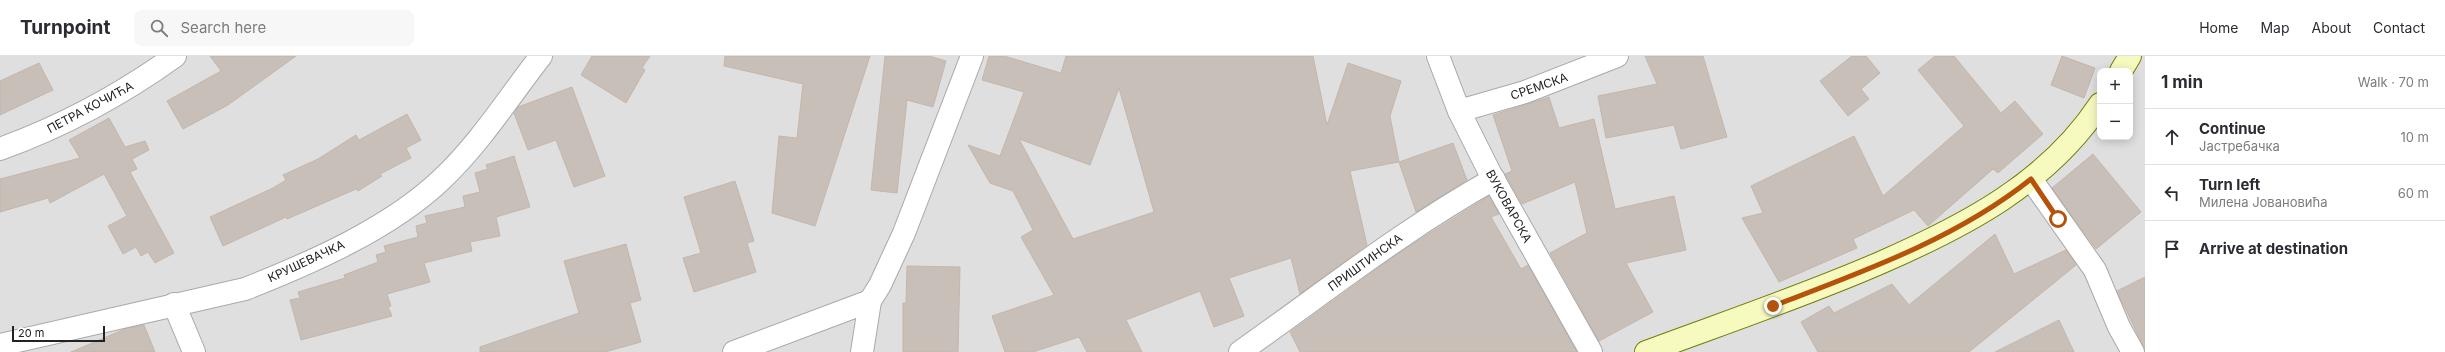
<!DOCTYPE html>
<html lang="en">
<head>
<meta charset="utf-8">
<style>
  :root { --surface:#fff; --page:#f7f7f7; --text:#2b2b33; --muted:#7c7c81; --line:#e1e1e2 }
  body { margin:0; font-family:Inter,sans-serif; background:var(--page); color:var(--text) }
  .controls { position:absolute; right:12px; top:12px; display:grid; overflow:hidden; border-radius:8px; box-shadow:0 2px 10px #0003 }
  .controls button { width:36px; height:36px; display:grid; place-items:center; padding:0; border:0; border-bottom:1px solid var(--line); background:var(--surface); color:var(--text); font:20px sans-serif }
  .scale { position:absolute; left:12px; bottom:10px; width:93px; box-sizing:border-box; padding-left:4px; border:2px solid #222; border-top:0; font-size:11px; line-height:14px; white-space:nowrap; color:#222; -webkit-text-stroke:3px #fff; paint-order:stroke }
  .stop { position:absolute; width:12px; height:12px; margin:-9px; border:3px solid #b45309; border-radius:50%; background:#fff }
  .stop.end { background:#b45309; border-color:#fff; box-shadow:0 1px 4px #0008 }
  .list { margin:0; padding:0; list-style:none }
  h2 { display:flex; justify-content:space-between; align-items:center; height:52px; margin:0; padding:0 16px; font-size:17px }
  h2 small { font-size:13px; font-weight:400; color:var(--muted) }
  .list li { display:grid; grid-template-columns:26px 1fr auto; gap:12px; align-items:center; box-sizing:border-box; height:56px; padding:0 16px; border-top:1px solid var(--line) }
  .list b { display:block; font-size:15px; white-space:nowrap }
  .list p { margin:0; font-size:13px; white-space:nowrap; color:var(--muted) }
  .list em { font-size:13px; font-style:normal; color:var(--muted) }
  .icon { flex:none; width:22px; height:22px; fill:none; stroke:currentColor; stroke-width:2; stroke-linecap:round; stroke-linejoin:round }
  .map { position:relative; flex:none; width:2145px; height:296px; overflow:hidden }
  header { display:flex; align-items:center; gap:24px; box-sizing:border-box; height:56px; padding:0 20px; background:var(--surface); border-bottom:1px solid var(--line) }
  header strong { font-size:19px }
  nav { display:flex; gap:22px; margin-inline-start:auto; font-size:14px }
  .search { width:280px; height:36px; background:var(--page); display:flex; align-items:center; gap:10px; box-sizing:border-box; padding:0 14px; border-radius:8px; color:var(--muted); font-size:15px }
  main { display:flex }
  aside { flex:1; background:var(--surface) }
  .map>svg:first-child { display:block }
</style>
</head>
<body>
<header>
<strong>Turnpoint</strong>
<div class="search"><svg class="icon" aria-label="search" viewBox="0 0 24 24"><circle cx="10" cy="10" r="6"/><path d="M15 15l6 6"/></svg>Search here</div>
<nav><a>Home</a><a>Map</a><a>About</a><a>Contact</a></nav>
</header>
<main>
<div class="map">
<svg width="2145" height="296" viewBox="0 0 2145 296">
  <rect width="100%" height="100%" fill="#f2efe9"/>
  <path fill="#e0dfdf" fill-rule="evenodd" d="M0 0H2145V296H0ZM2100 15H2130V81H2100Z"/>
  <g fill="#c7bfb8" stroke="#c4b6ab" fill-rule="evenodd">
    <polygon points="210,0 296,0 228,49 183,73 167,45 221,15"/>
    <polygon points="592,0 650,0 642,12 645,14 626,47 581,19"/>
    <polygon points="725,0 870,0 815,170 772,157 779,80 797,82 803,28 724,10"/>
    <polygon points="885,0 929,0 946,5 933,51 907,44 897,137 871,134"/>
    <path d="M989 0H1004L1061 17 1066 0H1313L1327 69 1348 7 1401 25 1390 60 1399 106 1350 115 1367 189 1300 238 1291 202 1229 222 1244 260 1214 271 1200 235 1126 264 1142 296H1087L1079 281 1033 296H1005L992 260 1054 239 1021 181 1033 174 1013 135 990 127 968 89 1000 100 1024 36 982 24ZM1119 32 1154 156 1073 183 1019 83 1090 109Z"/>
    <polygon points="1645,0 1703,0 1727,81 1681,93 1674,69 1606,82 1598,40 1657,28"/>
    <polygon points="1852,0 1866,0 1880,17 1861,33 1869,43 1848,60 1820,25"/>
    <polygon points="1935,0 1954,0 2001,57 2015,45 2043,78 1998,117 1993,113 1928,170 1914,154 1853,183 1857,192 1779,226 1742,162 1763,157 1751,130 1854,80 1883,140 1964,70 1918,14"/>
    <polygon points="2062,0 2095,12 2084,42 2051,29"/>
    <polygon points="39,7 53,34 0,59 0,25"/>
    <polygon points="572,31 605,120 574,131 556,84 528,94 514,57 518,51"/>
    <polygon points="1549,41 1559,72 1594,63 1615,153 1674,140 1686,194 1626,207 1653,256 1599,285 1550,197 1587,177 1575,126 1522,148 1505,118 1512,115 1493,59"/>
    <polygon points="407,58 421,84 406,92 411,102 380,118 382,120 358,135 356,133 287,163 286,161 223,190 210,161 273,132 286,124 283,119 318,103 356,79 359,84"/>
    <polygon points="109,62 125,91 145,85 149,94 132,103 137,113 130,116 174,197 155,207 148,196 141,200 136,191 123,198 108,170 127,160 104,118 50,147 48,142 0,156 0,123 80,102 69,84"/>
    <polygon points="1453,87 1467,124 1416,156 1399,106"/>
    <polygon points="2093,98 2141,156 2096,193 2052,132"/>
    <polygon points="514,100 530,151 496,161 500,180 470,186 472,195 424,207 430,226 387,238 391,250 388,251 392,260 301,284 290,244 300,242 298,236 345,222 344,219 378,206 376,199 386,196 384,190 418,181 416,170 427,167 425,160 465,151 463,140 480,136 475,117 488,113 486,109"/>
    <polygon points="735,125 754,185 747,187 756,216 694,236 683,202 701,197 684,141"/>
    <polygon points="1489,140 1499,158 1491,161 1521,213 1528,209 1577,296 1300,296 1290,276 1403,194"/>
    <polygon points="1995,178 2014,218 2066,194 2076,209 1969,296 1818,296 1801,266 1829,250 1834,257 1892,228 1909,249"/>
    <polygon points="626,188 641,244 630,247 641,286 605,296 480,296 480,291 579,257 564,205"/>
    <polygon points="907,210 960,211 958,296 903,296 903,247 906,247"/>
    <polygon points="2145,221 2145,294 2117,235"/>
    <polygon points="2059,264 2074,296 1995,296"/>
    <polygon points="144,269 155,296 71,296 125,273"/>
  </g>
  <g fill="none" stroke-linecap="round" stroke-linejoin="round">
    <g stroke="#a9a9a9" stroke-width="24">
      <g id="minor">
        <polyline points="1438,0 1459,55 1490,117 1591,296"/>
        <polyline points="1459,55 1525,36 1617,0"/>
        <path d="M0 93C63 70 121 39 175 0"/>
        <polyline points="2031,123 2095,214 2119,271 2133,296"/>
        <polyline points="174,248 194,296"/>
        <path d="M0 289 245 233C311 207 391 172 442 123 480 87 509 41 541 0"/>
        <polyline points="734,296 870,245"/>
        <polyline points="862,296 870,245 880,229 904,177 972,0"/>
        <path d="M1240 296C1324 237 1404 173 1494 123"/>
      </g>
    </g>
    <g stroke="#707d05" stroke-width="24">
      <g id="secondary">
        <polyline points="2121,15 2130,0"/>
        <path d="M1646 296C1724 267 1804 240 1880 207 1965 170 2048 127 2100 48"/>
      </g>
    </g>
    <use href="#minor" stroke="#fff" stroke-width="22"/>
    <use href="#secondary" stroke="#f7fabf" stroke-width="22"/>
  </g>
  <g fill="none" stroke-linecap="round" stroke-linejoin="round">
    <path stroke="#b45309" stroke-width="5" d="M1773 250C1862 216 1956 183 2031 123L2058 163"/>
  </g>
  <g text-anchor="middle" dominant-baseline="central" stroke-width="4" stroke-linejoin="round" paint-order="stroke">
    <g font-size="12" fill="#222" stroke="#fff">
      <text transform="translate(1539 30) rotate(-19)">СРЕМСКА</text>
      <text transform="translate(90 51) rotate(-28)">ПЕТРА КОЧИЋА</text>
      <text transform="translate(1509 150) rotate(61)">ВУКОВАРСКА</text>
      <text transform="translate(306 205) rotate(-25)">КРУШЕВАЧКА</text>
      <text transform="translate(1365 206) rotate(-36)">ПРИШТИНСКА</text>
    </g>
  </g>
</svg>
<div class="controls">
<button>+</button>
<button>−</button>
</div>
<div class="scale">20 m</div>
<div class="stop" style="left:2058px;top:163px"></div>
<div class="stop end" style="left:1773px;top:250px"></div>
</div>
<aside>
<h2>1 min<small>Walk · 70 m</small></h2>
<ul class="list">
<li><svg class="icon" aria-label="ahead" viewBox="0 0 24 24"><path d="M12 20V5M6 11l6-6 6 6"/></svg><div><b>Continue</b><p>Јастребачка</p></div><em>10 m</em></li>
<li><svg class="icon" aria-label="left" viewBox="0 0 24 24"><path d="M17 20v-9H6M10 6l-5 5 5 5"/></svg><div><b>Turn left</b><p>Милена Јовановића</p></div><em>60 m</em></li>
<li><svg class="icon" aria-label="arrive" viewBox="0 0 24 24"><path d="M6 21V4h12l-3 4 3 4H6"/></svg><div><b>Arrive at destination</b></div></li>
</ul>
</aside>
</main>
</body>
</html>
